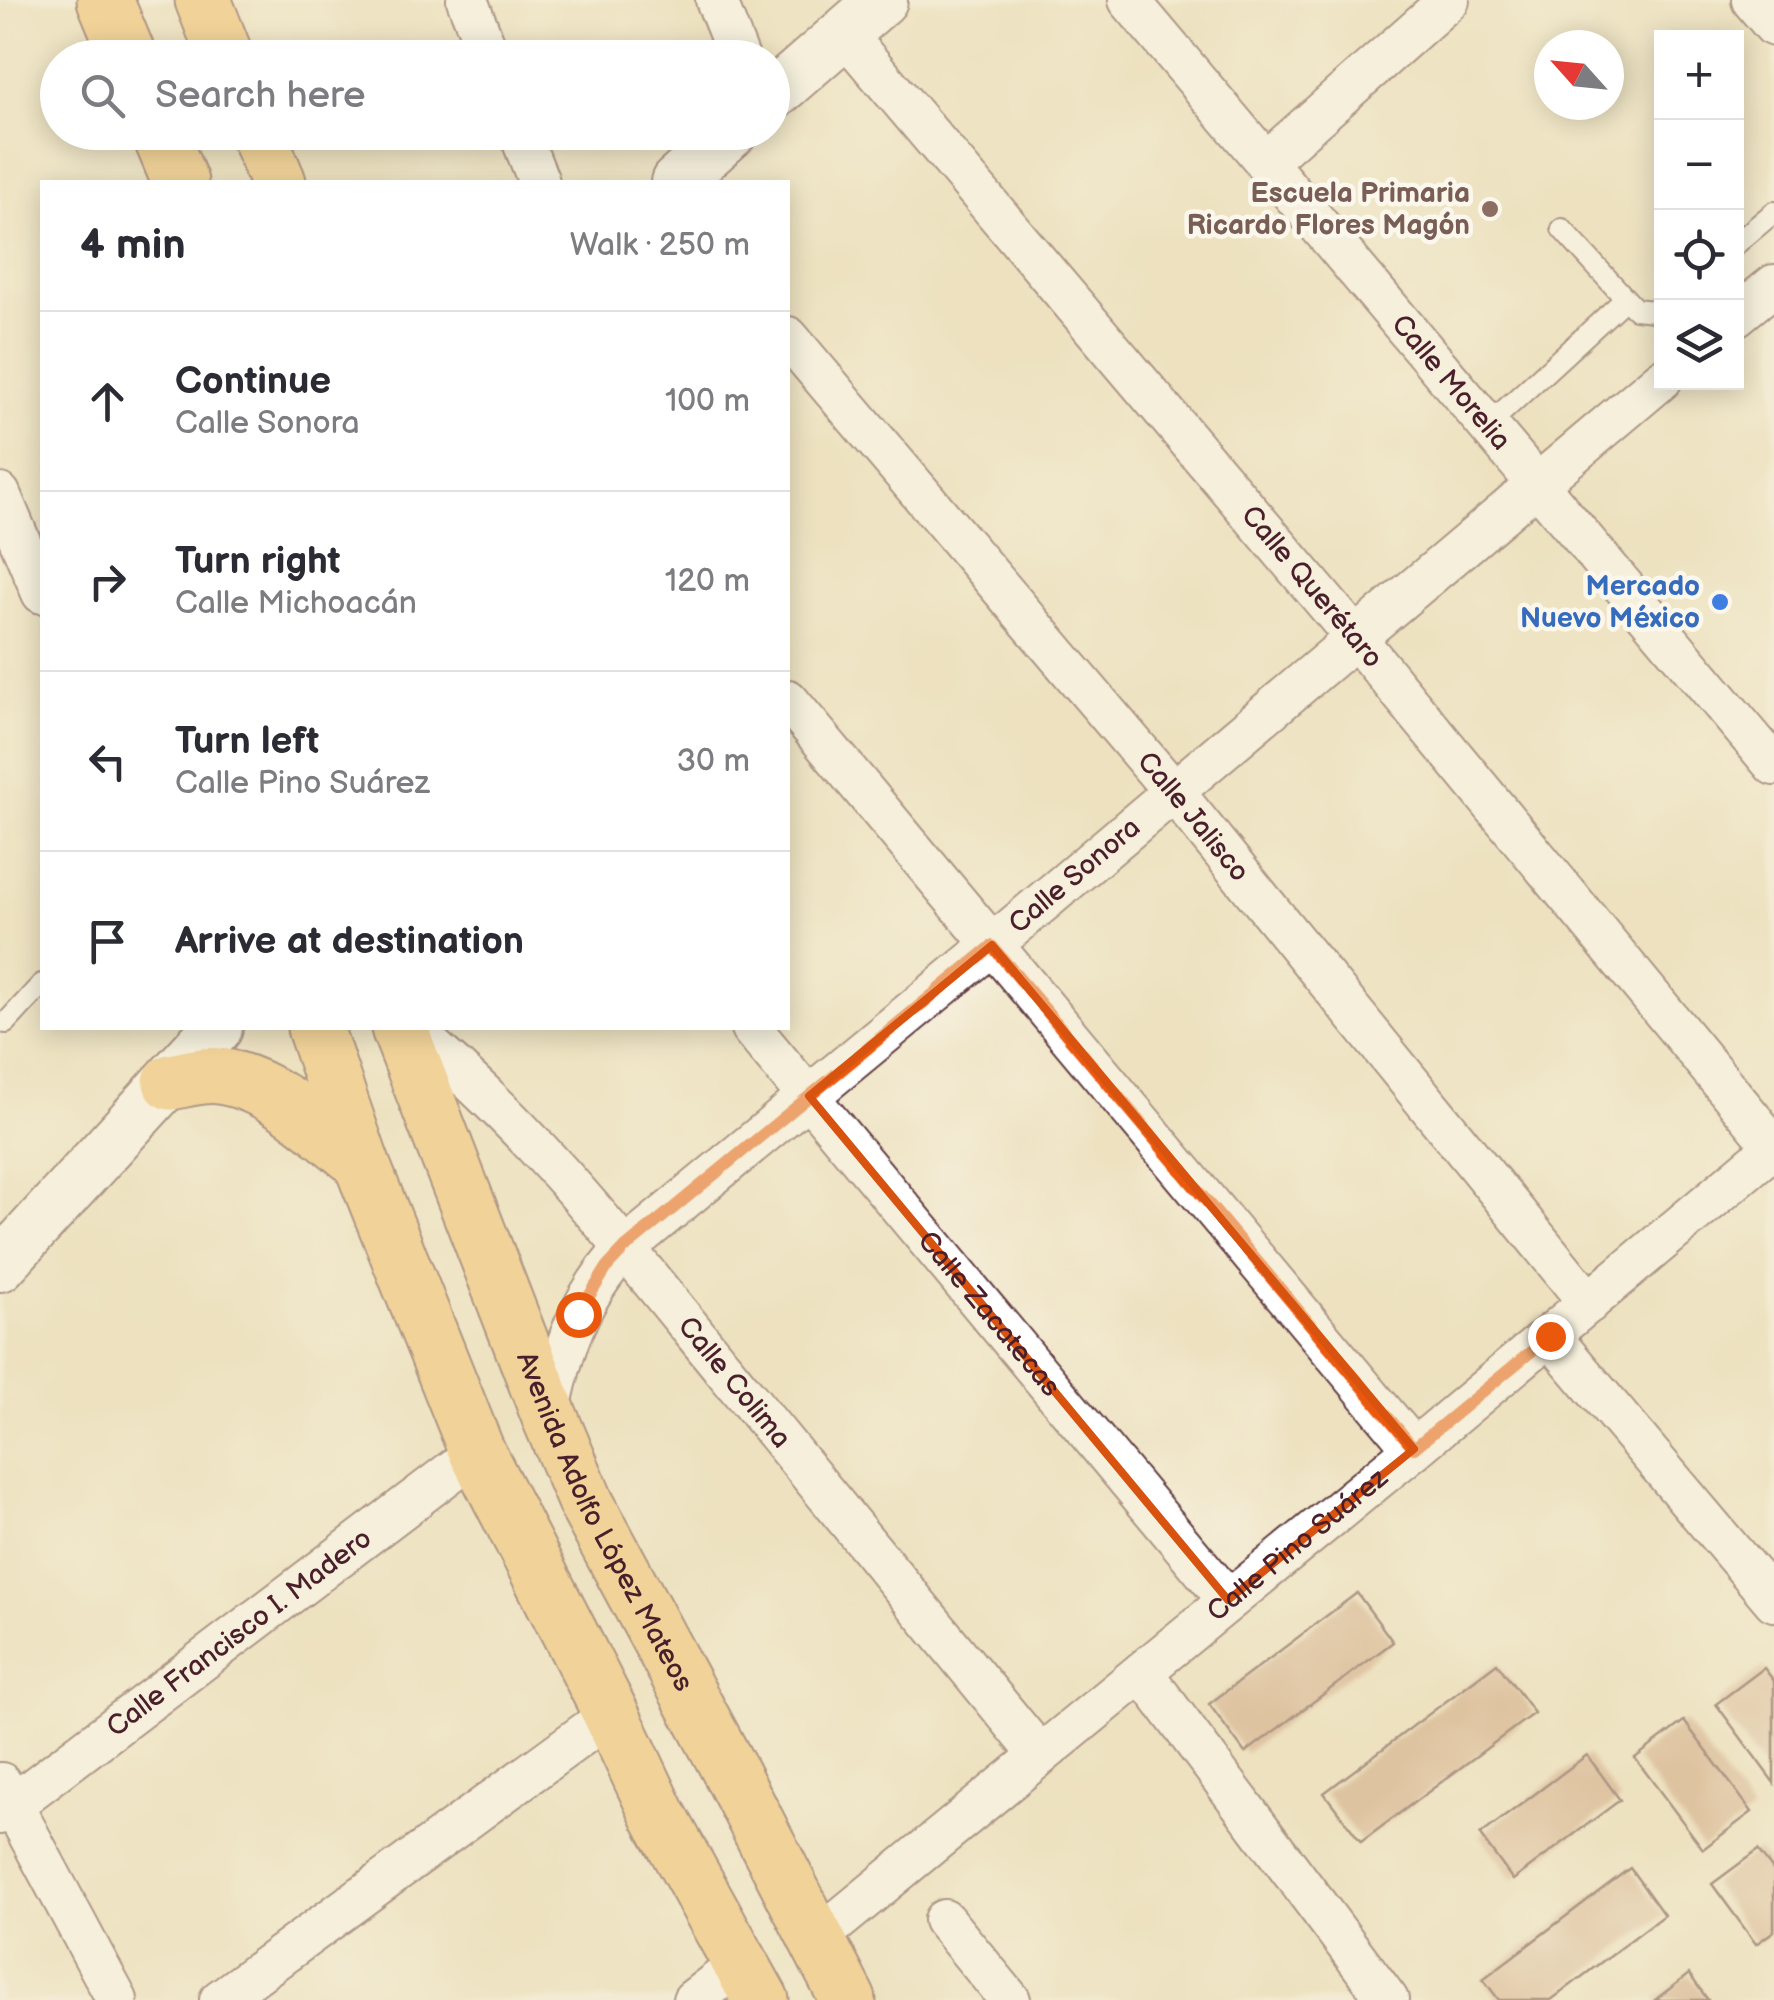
<!DOCTYPE html>
<html lang="en">
<head>
<meta charset="utf-8">
<style>
  :root { --surface:#fff; --page:#f2f2f3; --text:#2b2b33; --muted:#7c7c81; --line:#e1e1e2 }
  body { margin:0; font-family:"Balsamiq Sans",sans-serif; background:var(--page); color:var(--text) }
  .controls { position:absolute; right:30px; top:30px; display:grid; overflow:hidden; border-radius:0px; box-shadow:0 5px 25px #0003 }
  .controls button { width:90px; height:90px; display:grid; place-items:center; padding:0; border:0; border-bottom:2px solid var(--line); background:var(--surface); color:var(--text); font:50px sans-serif }
  .compass { position:absolute; left:1534px; top:30px; width:90px; height:90px; border-radius:50%; background:var(--surface); box-shadow:0 5px 25px #0003; rotate:297deg }
  .stop { position:absolute; width:30px; height:30px; margin:-22px; border:8px solid #ea580c; border-radius:50%; background:#fff }
  .stop.end { background:#ea580c; border-color:#fff; box-shadow:0 2px 10px #0008 }
  .list { margin:0; padding:0; list-style:none }
  h2 { display:flex; justify-content:space-between; align-items:center; height:130px; margin:0; padding:0 40px; font-size:42px }
  h2 small { font-size:32px; font-weight:400; color:var(--muted) }
  .list li { display:grid; grid-template-columns:65px 1fr auto; gap:30px; align-items:center; box-sizing:border-box; height:180px; padding:0 40px; border-top:2px solid var(--line) }
  .list b { display:block; font-size:38px; white-space:nowrap }
  .list p { margin:0; font-size:32px; white-space:nowrap; color:var(--muted) }
  .list em { font-size:32px; font-style:normal; color:var(--muted) }
  .icon { flex:none; width:55px; height:55px; fill:none; stroke:currentColor; stroke-width:2; stroke-linecap:round; stroke-linejoin:round }
  .map { position:relative; flex:none; width:1774px; height:2000px; overflow:hidden }
  .search { position:absolute; background:var(--surface); box-shadow:0 5px 25px #0003; left:40px; top:40px; width:750px; height:110px; display:flex; align-items:center; gap:25px; box-sizing:border-box; padding:0 35px; border-radius:55px; color:var(--muted); font-size:38px }
  .panel { position:absolute; background:var(--surface); box-shadow:0 5px 25px #0003; left:40px; top:180px; width:750px; height:850px; border-radius:0px }
  .map>svg:first-child { display:block }
</style>
</head>
<body>
<div class="map">
<svg width="1774" height="2000" viewBox="0 0 1774 2000">
  <rect width="100%" height="100%" fill="#fbf7ec"/>
  <filter id="ink" filterUnits="userSpaceOnUse"><feTurbulence type="fractalNoise" baseFrequency=".01" numOctaves="2"/><feDisplacementMap in="SourceGraphic" scale="20" xChannelSelector="R" yChannelSelector="G"/><feConvolveMatrix kernelMatrix="1 2 1 2 8 2 1 2 1" color-interpolation-filters="sRGB"/></filter>
  <filter id="wash" filterUnits="userSpaceOnUse"><feTurbulence type="fractalNoise" baseFrequency=".0048" numOctaves="4" result="noise"/><feDisplacementMap in="SourceGraphic" scale="40" xChannelSelector="R" yChannelSelector="G"/><feGaussianBlur stdDeviation="2.25" result="paint"/><feColorMatrix in="noise" values="0 0 0 0 0 0 0 0 0 0 0 0 0 0 0 0 0 1.4 0 .05"/><feComposite in="paint" operator="in"/></filter>
  <g filter="url(#wash)">
    <rect width="100%" height="100%" fill="#ede1c0"/>
    <g id="blocks">
      <g fill="#cd9e7b">
        <polygon points="1357,1593 1393,1642 1245,1753 1209,1704"/>
        <polygon points="1497,1663 1534,1713 1361,1842 1324,1793"/>
        <polygon points="1764,1668 1774,1681 1774,1783 1716,1704"/>
        <polygon points="1684,1721 1752,1812 1703,1849 1635,1758"/>
        <polygon points="1587,1755 1620,1800 1513,1880 1480,1835"/>
        <polygon points="1758,1850 1774,1871 1774,1931 1756,1944 1712,1884"/>
        <polygon points="1630,1868 1664,1915 1551,2000 1499,2000 1483,1979"/>
        <polygon points="1689,1974 1708,2000 1655,2000"/>
      </g>
    </g>
  </g>
  <g filter="url(#ink)">
    <use href="#blocks" fill-opacity="0" stroke="#623c41" stroke-width="2.5"/>
    <g fill="none" stroke-linecap="round" stroke-linejoin="round">
      <g stroke="#623c41" stroke-width="24">
        <g id="service">
          <polyline points="1562,229 1635,309 1654,311 1662,306"/>
          <polyline points="1736,244 1774,212"/>
          <polyline points="1488,425 1624,300"/>
          <polyline points="6,1023 42,984"/>
        </g>
      </g>
      <g stroke="#623c41" stroke-width="44">
        <g id="minor">
          <polyline points="467,0 490,58"/>
          <polyline points="716,0 739,58"/>
          <path id="s1" d="M1129 0 1774 765"/>
          <polyline points="1752,0 1774,26"/>
          <path id="s2" d="M844 33 1354 636 1774 1146"/>
          <polyline points="519,132 539,182"/>
          <polyline points="1265,163 1449,0"/>
          <polyline points="1736,316 1774,285"/>
          <path id="s3" d="M788 337 1173 791 1589 1303"/>
          <polyline points="0,494 42,593"/>
          <polyline points="788,700 1414,1449"/>
          <path id="s4" d="M409 1028C529 1124 625 1248 722 1367 828 1496 933 1625 1039 1754"/>
          <path id="s5" d="M751 1028 1228 1600"/>
          <polyline points="1550,1336 1774,1601"/>
          <path id="s6" d="M549 1415C562 1349 578 1299 625 1248L992 945 1662 379"/>
          <polyline points="1142,1672 1388,2000"/>
          <polyline points="1,1783 117,2000"/>
          <path id="s7" d="M0 1814 477 1452"/>
          <polyline points="944,1920 1010,2000"/>
          <path id="s8" d="M816 1939 1414 1449 1774 1147"/>
          <polyline points="220,2000 611,1714"/>
          <polyline points="693,2000 741,1963"/>
        </g>
      </g>
      <g stroke="#623c41" stroke-width="54">
        <g id="tertiary">
          <polyline points="772,96 882,0"/>
          <polyline points="676,182 732,132"/>
          <polyline points="0,1266 217,1028"/>
        </g>
      </g>
      <g stroke="#623c41" stroke-width="59">
        <g id="primary">
          <polyline points="105,0 129,58"/>
          <polyline points="203,0 226,58"/>
          <polyline points="159,132 180,182"/>
          <polyline points="257,132 278,182"/>
          <polyline points="315,1028 361,1162 477,1452 611,1714 658,1814 761,2000"/>
          <path id="s9" d="M399 1028 549 1415 586 1503 730 1771 848 2000"/>
          <path d="M171 1082C186 1079 204 1074 219 1076 273 1083 320 1129 361 1162"/>
        </g>
      </g>
      <use href="#service" stroke="#fff" stroke-width="20"/>
      <use href="#minor" stroke="#fff" stroke-width="40"/>
      <use href="#tertiary" stroke="#fff" stroke-width="50"/>
      <use href="#primary" stroke="#f6c06b" stroke-width="55"/>
    </g>
  </g>
  <g fill="none" stroke-linecap="round" stroke-linejoin="round" filter="url(#ink)">
    <polyline stroke="#ea580c" stroke-width="12" points="578,1314 608,1266 625,1248 992,946 1414,1448 1550,1336"/>
  </g>
  <path d="M0 0H1774V2000H0ZM992 945 1414 1449 1228 1600 809 1096Z" fill="#ede1c0" fill-opacity=".55" fill-rule="evenodd"/>
  <path fill="none" stroke="#d8530f" stroke-width="8" stroke-linejoin="round" d="M992 945 1414 1449 1228 1600 809 1096Z"/>
  <circle fill="#8d6e63" stroke="#fbf7ec" stroke-width="4" cx="1490" cy="209" r="10"/>
  <circle fill="#3f7fe0" stroke="#fbf7ec" stroke-width="4" cx="1720" cy="602" r="10"/>
  <g text-anchor="middle" dominant-baseline="central" stroke-width="9" stroke-linejoin="round" paint-order="stroke">
    <g font-size="28" font-weight="bold" fill="#785e54" stroke="#fbf7ec" text-anchor="end">
      <text x="1470" y="193">Escuela Primaria<tspan x="1470" dy="32">Ricardo Flores Magón</tspan></text>
    </g>
    <g font-size="28" fill="#4a1f2b" stroke="#fbf7ec">
      <text stroke="none"><textPath href="#s1" startOffset="500">Calle Morelia</textPath></text>
      <text stroke="none"><textPath href="#s2" startOffset="725">Calle Querétaro</textPath></text>
      <text stroke="none"><textPath href="#s3" startOffset="628">Calle Jalisco</textPath></text>
      <text stroke="none"><textPath href="#s6" startOffset="770">Calle Sonora</textPath></text>
      <text stroke="none"><textPath href="#s5" startOffset="372">Calle Zacatecas</textPath></text>
      <text stroke="none"><textPath href="#s4" startOffset="482">Calle Colima</textPath></text>
      <text stroke="none"><textPath href="#s9" startOffset="535">Avenida Adolfo López Mateos</textPath></text>
      <text stroke="none"><textPath href="#s8" startOffset="622">Calle Pino Suárez</textPath></text>
      <text stroke="none"><textPath href="#s7" startOffset="300">Calle Francisco I. Madero</textPath></text>
    </g>
    <g font-size="28" font-weight="bold" fill="#366cbe" stroke="#fbf7ec" text-anchor="end">
      <text x="1700" y="586">Mercado<tspan x="1700" dy="32">Nuevo México</tspan></text>
    </g>
  </g>
</svg>
<div class="controls">
<button>+</button>
<button>−</button>
<button><svg class="icon" aria-label="locate" viewBox="0 0 24 24"><circle cx="12" cy="12" r="6"/><path d="M12 2v4M12 18v4M2 12h4M18 12h4"/></svg></button>
<button><svg class="icon" aria-label="layers" viewBox="0 0 24 24"><path d="M12 4l9 5-9 5-9-5zM3 14l9 5 9-5"/></svg></button>
</div>
<svg class="compass" viewBox="-18 -18 36 36"><path d="M0-13l5 13h-10z" fill="#e53935"/><path d="M0 13l5-13h-10z" fill="#7c7c81"/></svg>
<div class="stop" style="left:578px;top:1314px"></div>
<div class="stop end" style="left:1550px;top:1336px"></div>
<div class="search"><svg class="icon" aria-label="search" viewBox="0 0 24 24"><circle cx="10" cy="10" r="6"/><path d="M15 15l6 6"/></svg>Search here</div>
<section class="panel">
<h2>4 min<small>Walk · 250 m</small></h2>
<ul class="list">
<li><svg class="icon" aria-label="ahead" viewBox="0 0 24 24"><path d="M12 20V5M6 11l6-6 6 6"/></svg><div><b>Continue</b><p>Calle Sonora</p></div><em>100 m</em></li>
<li><svg class="icon" aria-label="right" viewBox="0 0 24 24"><path d="M7 20v-9h11M14 6l5 5-5 5"/></svg><div><b>Turn right</b><p>Calle Michoacán</p></div><em>120 m</em></li>
<li><svg class="icon" aria-label="left" viewBox="0 0 24 24"><path d="M17 20v-9H6M10 6l-5 5 5 5"/></svg><div><b>Turn left</b><p>Calle Pino Suárez</p></div><em>30 m</em></li>
<li><svg class="icon" aria-label="arrive" viewBox="0 0 24 24"><path d="M6 21V4h12l-3 4 3 4H6"/></svg><div><b>Arrive at destination</b></div></li>
</ul>
</section>
</div>
</body>
</html>
